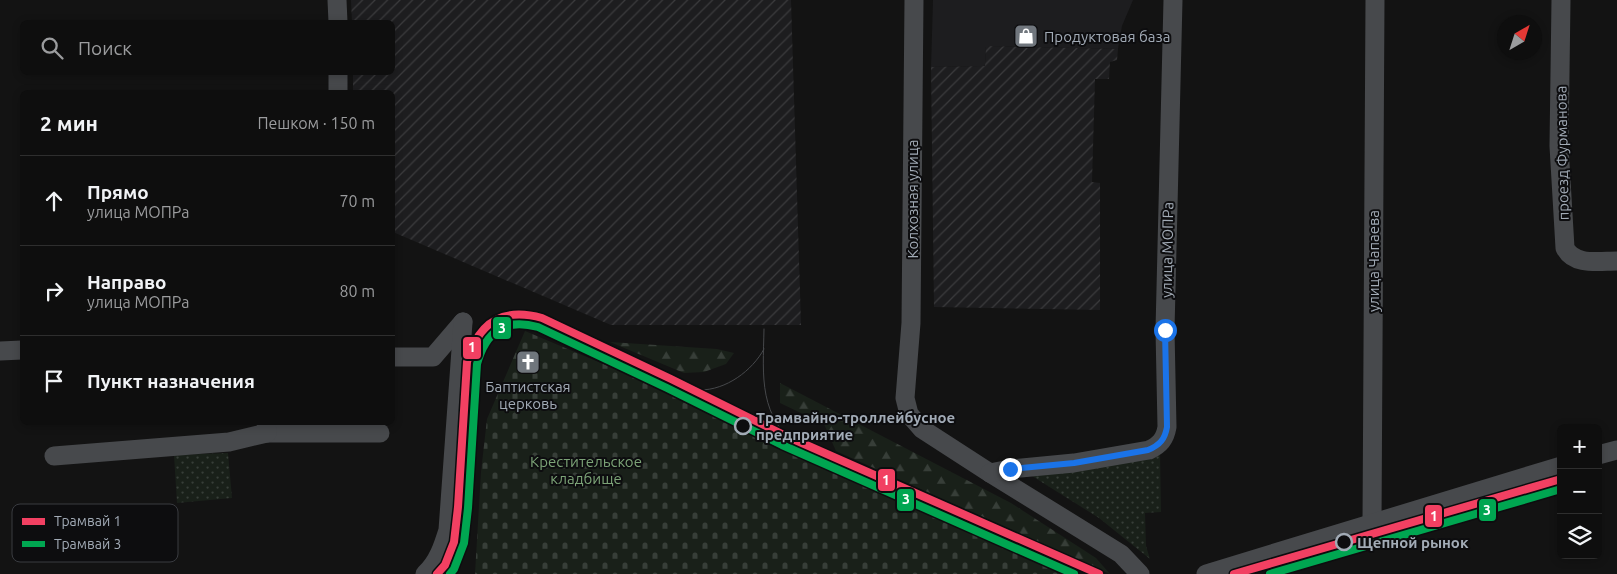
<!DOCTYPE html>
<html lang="ru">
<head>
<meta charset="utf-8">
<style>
  :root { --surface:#0e0e0e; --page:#171717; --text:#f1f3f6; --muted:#9b9c9e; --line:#2e2e2e }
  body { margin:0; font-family:Ubuntu,sans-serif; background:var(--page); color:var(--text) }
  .controls { position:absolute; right:15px; bottom:15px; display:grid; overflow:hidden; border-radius:8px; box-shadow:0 2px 8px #0003 }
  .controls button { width:45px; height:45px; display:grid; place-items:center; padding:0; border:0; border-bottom:1px solid var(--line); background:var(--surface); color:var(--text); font:25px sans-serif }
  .compass { position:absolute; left:1497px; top:15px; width:45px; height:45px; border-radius:50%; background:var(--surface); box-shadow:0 2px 8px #0003; rotate:39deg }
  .stop { position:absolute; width:15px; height:15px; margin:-11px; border:4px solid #1a73e8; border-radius:50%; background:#fff }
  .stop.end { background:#1a73e8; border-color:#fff; box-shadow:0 1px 5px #0008 }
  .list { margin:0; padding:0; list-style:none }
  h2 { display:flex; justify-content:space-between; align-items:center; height:65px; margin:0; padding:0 20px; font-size:21px }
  h2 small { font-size:16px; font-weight:400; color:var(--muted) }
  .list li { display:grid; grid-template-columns:32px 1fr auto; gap:15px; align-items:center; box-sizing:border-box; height:90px; padding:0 20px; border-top:1px solid var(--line) }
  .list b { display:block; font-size:19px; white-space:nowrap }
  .list p { margin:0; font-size:16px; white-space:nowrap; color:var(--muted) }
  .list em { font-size:16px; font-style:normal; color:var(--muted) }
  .icon { flex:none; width:28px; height:28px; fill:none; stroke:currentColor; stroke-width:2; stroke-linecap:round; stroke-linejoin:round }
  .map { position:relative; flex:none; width:1617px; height:574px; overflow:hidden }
  .search { position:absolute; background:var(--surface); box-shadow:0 2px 8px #0003; left:20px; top:20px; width:375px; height:55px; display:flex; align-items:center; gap:12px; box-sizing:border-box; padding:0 18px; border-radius:8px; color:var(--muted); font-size:19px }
  .panel { position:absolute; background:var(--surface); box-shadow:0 2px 8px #0003; left:20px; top:90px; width:375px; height:335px; border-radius:8px }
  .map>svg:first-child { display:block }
</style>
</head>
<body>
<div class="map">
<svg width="1617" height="574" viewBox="0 0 1617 574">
  <defs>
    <pattern id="industrial-furrows" width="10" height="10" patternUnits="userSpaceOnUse" patternTransform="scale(1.25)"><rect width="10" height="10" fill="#1d1d1f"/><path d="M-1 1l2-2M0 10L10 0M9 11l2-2" fill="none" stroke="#3b3b3d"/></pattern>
    <pattern id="forest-firs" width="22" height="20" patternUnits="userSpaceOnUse" patternTransform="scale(1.25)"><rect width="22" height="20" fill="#192019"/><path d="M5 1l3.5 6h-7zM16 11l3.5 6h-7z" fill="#373e38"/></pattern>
    <pattern id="cemetery-stones" width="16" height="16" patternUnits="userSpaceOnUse" patternTransform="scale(1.25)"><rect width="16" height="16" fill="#192019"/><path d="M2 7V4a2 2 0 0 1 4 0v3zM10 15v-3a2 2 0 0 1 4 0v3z" fill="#373e38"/></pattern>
    <pattern id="park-dots" width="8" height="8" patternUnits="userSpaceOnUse" patternTransform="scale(1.25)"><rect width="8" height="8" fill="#192019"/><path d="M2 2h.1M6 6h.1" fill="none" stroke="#373e38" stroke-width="1.8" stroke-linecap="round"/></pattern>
  </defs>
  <rect width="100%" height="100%" fill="#131313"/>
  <polygon fill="#1d1d1f" points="933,0 1133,0 1122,26 1118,49 986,46 985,66 931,67"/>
  <g fill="url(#industrial-furrows)">
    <polygon points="351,0 791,0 801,325 611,325 393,232 392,92 353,92 353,73 392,72 392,22 352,22"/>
    <polygon points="986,46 1118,49 1117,60 1110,62 1109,79 1095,79 1092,182 1100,183 1100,310 934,307 931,67 985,66"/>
  </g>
  <g fill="url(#forest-firs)">
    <polygon points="610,342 717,349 734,353 726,364 704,372 684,373"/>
    <polygon points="780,383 1011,503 1096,558 1110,574 836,451 824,424 780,403"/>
  </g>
  <polygon fill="url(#cemetery-stones)" points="525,331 672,393 799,455 1076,574 475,574 481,472 487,419"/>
  <g fill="url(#park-dots)">
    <polygon points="1160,451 1161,512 1145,513 1146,546 1150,559 1099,518 1032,476"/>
    <polygon points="228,453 232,498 177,503 174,455"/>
  </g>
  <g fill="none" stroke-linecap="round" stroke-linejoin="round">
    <g stroke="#47494c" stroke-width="19">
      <polyline points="337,0 338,22"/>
      <polyline points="914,0 911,323 905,398 909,414 922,429 990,473 1121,554 1140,574"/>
      <path d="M1561 0 1559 146 1565 248C1574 266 1599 261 1617 261"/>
      <polyline points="338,72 338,92"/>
      <polyline points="0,351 22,350"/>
      <polyline points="392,357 433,357 463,322"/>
      <polyline points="267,433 380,433"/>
      <polyline points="1598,455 1617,450"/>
      <polyline points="54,456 229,442 267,433 266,422"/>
      <path d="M990 473 1010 469 1074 463 1149 450C1160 445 1165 439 1167 427L1165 330 1173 0"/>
      <polyline points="1372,523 1375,0"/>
      <path d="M425 574C438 562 443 546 448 530L463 322"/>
      <polyline points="1206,574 1561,466"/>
    </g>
    <g stroke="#46484b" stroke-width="1">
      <path d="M764 329C763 379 758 415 801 451"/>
      <path d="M668 384C678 386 689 389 700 390 726 390 752 371 764 349"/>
    </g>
    <g stroke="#0d0d0f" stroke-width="11">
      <g id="tram-1">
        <path d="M437 574 445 565 454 542 458 507 467 362C478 323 502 307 542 318L671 379 786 436 1099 574"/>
        <polyline points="1234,574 1561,479"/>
      </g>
    </g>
    <g stroke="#0d0d0f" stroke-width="11">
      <g id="tram-2">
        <path d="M450 574 454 569 464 543 468 508 477 364C486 331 505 318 538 327L667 388 782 445 1074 574"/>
        <polyline points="1270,574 1561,489"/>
      </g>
    </g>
    <use href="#tram-1" stroke="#f24062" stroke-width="8"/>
    <use href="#tram-2" stroke="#00a651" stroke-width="8"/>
  </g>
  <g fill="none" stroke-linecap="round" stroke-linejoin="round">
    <path stroke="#1a73e8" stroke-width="6" d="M1010 469 1074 463 1148 450C1160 445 1165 439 1167 427L1165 330"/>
  </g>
  <defs>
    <g id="shop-square" transform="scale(1.25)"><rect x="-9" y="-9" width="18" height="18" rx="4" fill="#70767d" stroke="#0d0d0f"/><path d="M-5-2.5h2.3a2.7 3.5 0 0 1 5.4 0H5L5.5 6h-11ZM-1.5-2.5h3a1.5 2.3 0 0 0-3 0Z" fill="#fff"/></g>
    <g id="church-square" transform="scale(1.25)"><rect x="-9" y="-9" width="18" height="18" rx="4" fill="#70767d" stroke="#0d0d0f"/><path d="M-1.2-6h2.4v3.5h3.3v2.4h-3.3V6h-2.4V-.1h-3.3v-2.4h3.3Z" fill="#fff"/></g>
  </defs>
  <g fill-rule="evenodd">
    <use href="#shop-square" x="1026" y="36"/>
    <use href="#church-square" x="528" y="362"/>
  </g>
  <g fill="#0d0d0f" stroke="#a2abb6" stroke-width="2.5">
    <circle cx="743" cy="426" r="8"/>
    <circle cx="1344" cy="542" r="8"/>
  </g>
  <g text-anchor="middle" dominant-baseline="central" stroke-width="4" stroke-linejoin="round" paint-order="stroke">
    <g font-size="15" fill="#a2abb6" stroke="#0d0d0f" text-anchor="start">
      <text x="1044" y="36">Продуктовая база</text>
      <text x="528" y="386" text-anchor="middle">Баптистская<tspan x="528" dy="17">церковь</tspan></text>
    </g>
    <g font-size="15" fill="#a2abb6" stroke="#0d0d0f">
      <text transform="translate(1562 153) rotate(-91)">проезд Фурманова</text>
      <text transform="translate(912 199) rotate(-90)">Колхозная улица</text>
      <text transform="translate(1167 250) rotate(-89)">улица МОПРа</text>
      <text transform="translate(1373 261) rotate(-90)">улица Чапаева</text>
    </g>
    <g font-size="15" font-weight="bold" fill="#a2abb6" stroke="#0d0d0f" text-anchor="start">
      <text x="756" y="417">Трамвайно-троллейбусное<tspan x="756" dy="17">предприятие</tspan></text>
      <text x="1357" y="542">Щепной рынок</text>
    </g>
    <g font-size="15" fill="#7ca377" stroke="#0d0d0f">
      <text x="586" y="461">Крестительское<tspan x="586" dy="17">кладбище</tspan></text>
    </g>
  </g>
  <rect x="12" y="504" width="166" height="58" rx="8" fill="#0d0d0f" stroke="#3a3c41" stroke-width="1"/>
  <rect x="22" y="518" width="23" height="7" fill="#f24062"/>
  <rect x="22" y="541" width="23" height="6" fill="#00a651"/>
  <g font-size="14" fill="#a2abb6">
    <text x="54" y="526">Трамвай 1</text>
    <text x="54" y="549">Трамвай 3</text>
  </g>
  <g stroke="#0d0d0f" stroke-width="2">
    <rect x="492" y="316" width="20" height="24" rx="5" fill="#00a651"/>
    <rect x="462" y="336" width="20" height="24" rx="5" fill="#f24062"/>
    <rect x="877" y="468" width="19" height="24" rx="5" fill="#f24062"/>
    <rect x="896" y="488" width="19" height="24" rx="5" fill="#00a651"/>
    <rect x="1478" y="498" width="19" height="24" rx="5" fill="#00a651"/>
    <rect x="1424" y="504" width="19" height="24" rx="5" fill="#f24062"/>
  </g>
  <g font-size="14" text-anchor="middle" font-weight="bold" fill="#fff">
    <text x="502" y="333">3</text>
    <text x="472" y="352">1</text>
    <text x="886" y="485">1</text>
    <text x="906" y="504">3</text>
    <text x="1487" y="515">3</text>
    <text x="1434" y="521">1</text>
  </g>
</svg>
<div class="controls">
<button>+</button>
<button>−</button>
<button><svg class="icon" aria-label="layers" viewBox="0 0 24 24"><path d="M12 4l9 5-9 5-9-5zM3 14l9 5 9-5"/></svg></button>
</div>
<svg class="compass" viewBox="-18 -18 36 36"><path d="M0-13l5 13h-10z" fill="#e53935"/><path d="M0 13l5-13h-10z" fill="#9b9c9e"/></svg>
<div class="stop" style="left:1165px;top:330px"></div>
<div class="stop end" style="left:1010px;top:469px"></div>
<div class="search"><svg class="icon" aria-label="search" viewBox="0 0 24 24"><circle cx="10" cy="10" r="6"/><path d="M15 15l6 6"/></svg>Поиск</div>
<section class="panel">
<h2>2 мин<small>Пешком · 150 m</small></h2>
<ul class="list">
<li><svg class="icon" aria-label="ahead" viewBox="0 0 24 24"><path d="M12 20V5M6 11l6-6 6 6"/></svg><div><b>Прямо</b><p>улица МОПРа</p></div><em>70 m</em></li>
<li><svg class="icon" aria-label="right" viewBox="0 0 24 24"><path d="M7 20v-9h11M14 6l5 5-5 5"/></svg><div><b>Направо</b><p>улица МОПРа</p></div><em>80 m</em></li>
<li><svg class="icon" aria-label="arrive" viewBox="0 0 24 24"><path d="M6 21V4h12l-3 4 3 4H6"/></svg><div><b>Пункт назначения</b></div></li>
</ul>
</section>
</div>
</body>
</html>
